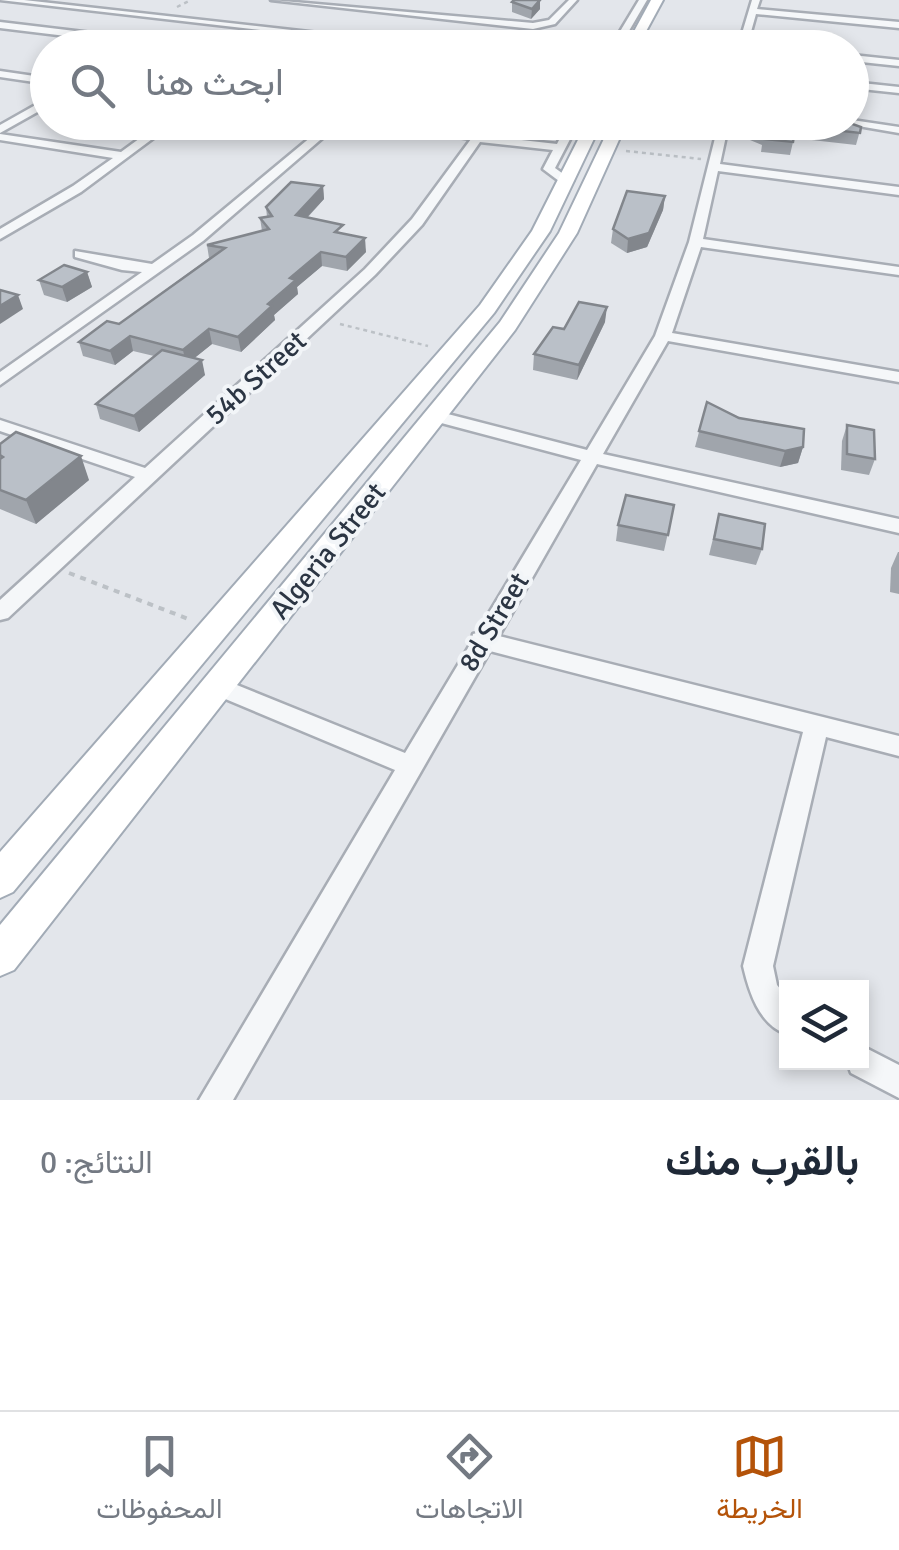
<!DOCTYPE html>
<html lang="ar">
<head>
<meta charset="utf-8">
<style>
  :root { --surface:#fff; --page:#f6f6f7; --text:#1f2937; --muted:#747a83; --line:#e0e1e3; --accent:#b45309 }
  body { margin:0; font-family:Signika,Vazirmatn,sans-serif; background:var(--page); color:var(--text); direction:rtl }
  .controls { position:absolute; right:30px; bottom:30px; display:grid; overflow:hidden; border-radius:0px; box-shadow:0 5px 15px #0003 }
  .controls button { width:90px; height:90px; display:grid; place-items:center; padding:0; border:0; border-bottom:2px solid var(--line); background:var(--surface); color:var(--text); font:50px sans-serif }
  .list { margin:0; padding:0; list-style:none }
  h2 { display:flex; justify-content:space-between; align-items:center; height:130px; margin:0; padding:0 40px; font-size:42px }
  h2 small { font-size:32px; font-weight:400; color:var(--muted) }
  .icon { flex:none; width:55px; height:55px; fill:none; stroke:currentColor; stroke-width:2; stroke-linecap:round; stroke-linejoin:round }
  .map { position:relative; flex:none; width:899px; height:1100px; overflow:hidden; direction:ltr }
  .search { position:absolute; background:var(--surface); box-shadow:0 5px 15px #0003; left:30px; right:30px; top:30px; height:110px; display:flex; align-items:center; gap:25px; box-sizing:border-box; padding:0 35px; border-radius:55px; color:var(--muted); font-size:38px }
  .sheet { height:310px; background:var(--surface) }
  nav { display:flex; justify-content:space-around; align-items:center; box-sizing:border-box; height:140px; border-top:2px solid var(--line); background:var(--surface); font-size:28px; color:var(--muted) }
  nav a { display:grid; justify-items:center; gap:5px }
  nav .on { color:var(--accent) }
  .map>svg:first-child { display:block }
</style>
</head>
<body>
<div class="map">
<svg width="899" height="1100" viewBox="0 0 899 1100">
  <rect width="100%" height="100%" fill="#e3e6eb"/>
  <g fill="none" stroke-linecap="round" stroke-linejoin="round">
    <g stroke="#a8adb5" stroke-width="5">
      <g id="minor">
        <polygon points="0,0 24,0 452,48 418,48"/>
        <polygon points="271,0 533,23 549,20 569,0 577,0 555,24 533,29"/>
        <polygon points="639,0 647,0 619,48 610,48"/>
        <polygon points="752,0 760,0 757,9 899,22 899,28 756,14 749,39 760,48 749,48 740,40"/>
        <polygon points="0,22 192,45 196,48 165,48 0,28"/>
        <polygon points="434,37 547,48 475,48 431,42"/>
        <polygon points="852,55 899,60 899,66 852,61"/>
        <polygon points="0,71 48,78 48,84 0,77"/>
        <polygon points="852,82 899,87 899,93 852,88"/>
        <polygon points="48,98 48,106 0,133 0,125"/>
        <polygon points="852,120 899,127 899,133 835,122"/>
        <polygon points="162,122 175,122 81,192 0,239 0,229 73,186 113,158 0,140 0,134 121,152"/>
        <polygon points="329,122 341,122 203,241 0,385 0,372 142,272 122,270 75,257 75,251 152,264 193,235"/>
        <polygon points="363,122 395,122 475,133 483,122 494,122 485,136 557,144 568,122 579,122 555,168 573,181 563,184 543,169 553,150 480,142 422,225 375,275 8,618 0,620 0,600 135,477 0,431 0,420 145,468 365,269 412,219 471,139"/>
        <path d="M719 122H729L720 164 899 187V195L718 171 703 239 899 267V275L701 247 672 333 899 372V382L668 341 603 454 899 519V533L597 464 499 636 899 736V756L826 737 773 966 777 985 786 996V1034C759 1024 749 992 743 966L803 732 490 651 233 1100H199L395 770 211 693 208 687 211 681 219 678 227 681 405 753 471 643 473 634 477 633 581 460 430 420 427 416 436 411 587 450 655 336 689 242Z"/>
        <polygon points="862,1046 899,1065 899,1098 851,1073 847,1062 862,1062"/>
      </g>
    </g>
    <g stroke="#a2abb6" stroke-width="4">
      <g id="major">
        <polygon points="651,0 663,0 637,48 625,48"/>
        <polygon points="587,122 602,122 550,231 494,313 13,892 0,898 0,852 480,305 532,231"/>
        <polygon points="612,122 627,122 577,233 515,330 14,970 0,976 0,925 500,322 559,233"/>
      </g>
    </g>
    <g stroke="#bcc1c6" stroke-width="2.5" stroke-dasharray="4 4" stroke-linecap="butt">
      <polyline points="177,7 191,0"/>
      <polyline points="562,32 607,36"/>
      <polyline points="626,151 701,159"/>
      <polyline points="340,324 428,346"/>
    </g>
    <polyline stroke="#bcc1c6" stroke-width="4" stroke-dasharray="6 6" stroke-linecap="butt" points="69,573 191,620"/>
    <use href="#minor" fill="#f5f7f9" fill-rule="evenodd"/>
    <use href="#major" fill="#fff" fill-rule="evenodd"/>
  </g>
  <g fill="#a0a5ac">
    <polygon points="512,2 540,9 531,19 512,12"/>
    <polygon points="754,122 793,142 790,155 761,152 762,145 750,140"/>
    <polygon points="797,126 861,127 856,145 794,138"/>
    <polygon points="323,186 324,199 308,217 344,234 366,252 347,271 322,266 297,287 298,294 274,315 275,320 241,352 212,344 194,358 205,375 139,432 100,419 96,404 154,356 133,351 115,365 83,356 79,342 119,324 209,258 207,245 262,231 260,218 267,217 266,207"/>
    <polygon points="665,196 663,210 647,247 627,253 611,243 613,229"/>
    <polygon points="87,272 92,287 67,302 44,295 39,280"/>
    <polygon points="605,322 577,380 533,370 534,354 564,329"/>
    <polygon points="707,402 803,447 798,463 780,467 695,447"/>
    <polygon points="847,425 875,459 869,475 841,470 842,441"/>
    <polygon points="0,444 89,480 36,524 0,509"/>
    <polygon points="674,505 664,551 616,541 618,525"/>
    <polygon points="719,514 762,549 756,565 709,555"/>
    <polygon points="898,552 899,552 899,594 890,592 891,568"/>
  </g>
  <g fill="#82868c">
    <polygon points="540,0 540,9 531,19 532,9"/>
    <polygon points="323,186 324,199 297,228 296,215"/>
    <polygon points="665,196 663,210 647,247 627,253 628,239"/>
    <polygon points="365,238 366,252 347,271 346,257"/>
    <polygon points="321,252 322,266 297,287 298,294 274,315 275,320 241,352 238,337 290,278"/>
    <polygon points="87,272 92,287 67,302 62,287"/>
    <polygon points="18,295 23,309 0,324 0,306"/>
    <polygon points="607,307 605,322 577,380 579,365"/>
    <polygon points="209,329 212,344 186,365 183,350"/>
    <polygon points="130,336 133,351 115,365 110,351"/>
    <polygon points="202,360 205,375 139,432 134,416"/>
    <polygon points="803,447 798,463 780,467 785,451"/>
    <polygon points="81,456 89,480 36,524 26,500"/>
  </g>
  <g fill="#bac0c8" stroke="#82868c" stroke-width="2.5">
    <polygon points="514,0 540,0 532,9 512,2"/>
    <polygon points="754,122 796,122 793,142 764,139 765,133 753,128"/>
    <polygon points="802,122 847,122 861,127 860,133 797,126"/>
    <polygon points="291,182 323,186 296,215 343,225 335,232 365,238 346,257 321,252 290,278 296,280 268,304 272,306 238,337 209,329 183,350 130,336 110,351 79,342 107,321 119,324 225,248 207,245 269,229 260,218 272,216 266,207"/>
    <polygon points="627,191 665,196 649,233 628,239 613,229"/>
    <polygon points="64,265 87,272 62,287 39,280"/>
    <polygon points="0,290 18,295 0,306"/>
    <polygon points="579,302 607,307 579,365 534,354 553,327 564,329"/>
    <polygon points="162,350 202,360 134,416 96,404"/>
    <polygon points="707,402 739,418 804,429 803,447 785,451 699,431"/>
    <polygon points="847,425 874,430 875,459 847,454"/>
    <polygon points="16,432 81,456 26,500 0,490 0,459 3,457 0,455 0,444"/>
    <polygon points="626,495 674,505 668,535 618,525"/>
    <polygon points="719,514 765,524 762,549 714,539"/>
  </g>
  <g text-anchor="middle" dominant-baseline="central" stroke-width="8" stroke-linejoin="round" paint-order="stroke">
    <g font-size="28" fill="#2b3543" stroke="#f2f5f8">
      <text transform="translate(256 378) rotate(-42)">54b Street</text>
      <text transform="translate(328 551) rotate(-51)">Algeria Street</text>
      <text transform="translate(494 622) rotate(-59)">8d Street</text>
    </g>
  </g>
</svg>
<div class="controls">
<button><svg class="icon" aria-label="layers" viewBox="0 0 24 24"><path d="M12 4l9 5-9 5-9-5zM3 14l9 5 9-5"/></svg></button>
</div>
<div class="search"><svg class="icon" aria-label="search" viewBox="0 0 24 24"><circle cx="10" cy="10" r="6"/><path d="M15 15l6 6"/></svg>ابحث هنا</div>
</div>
<section class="sheet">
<h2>بالقرب منك<small>النتائج: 0</small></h2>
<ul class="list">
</ul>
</section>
<nav>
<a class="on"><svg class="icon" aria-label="map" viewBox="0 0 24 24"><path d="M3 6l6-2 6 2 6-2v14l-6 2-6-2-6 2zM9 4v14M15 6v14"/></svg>الخريطة</a>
<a><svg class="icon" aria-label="directions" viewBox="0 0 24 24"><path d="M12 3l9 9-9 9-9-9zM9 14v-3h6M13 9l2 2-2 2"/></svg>الاتجاهات</a>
<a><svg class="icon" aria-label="saved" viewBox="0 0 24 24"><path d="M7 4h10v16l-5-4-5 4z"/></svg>المحفوظات</a>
</nav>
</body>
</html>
